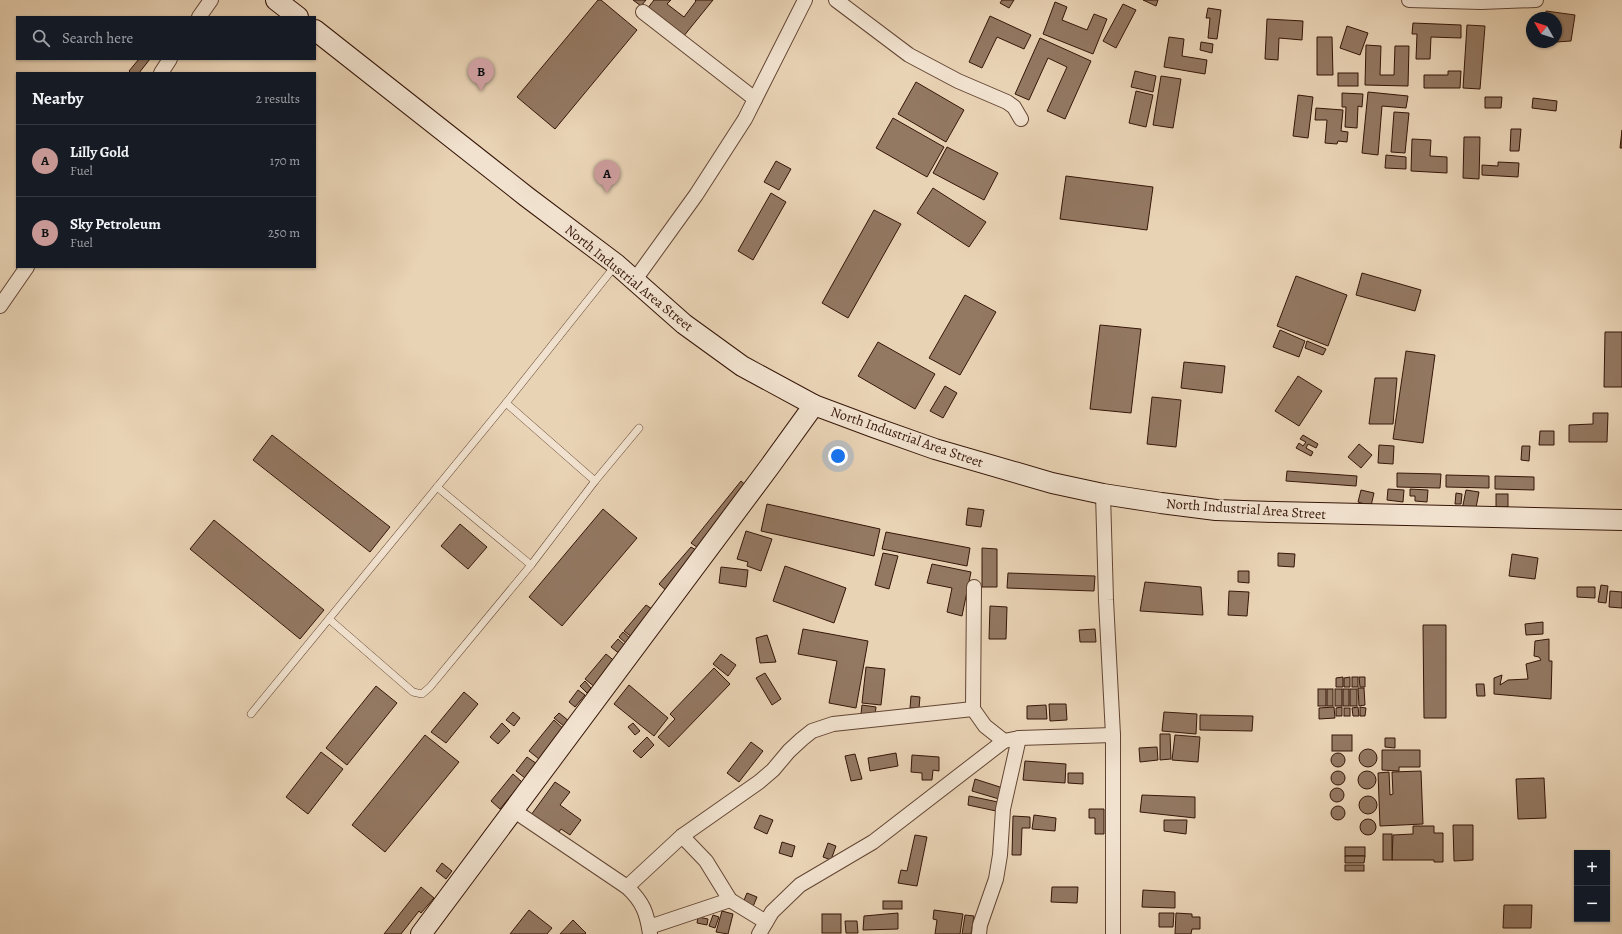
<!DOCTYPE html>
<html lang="en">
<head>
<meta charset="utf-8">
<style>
  :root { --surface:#171b24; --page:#242831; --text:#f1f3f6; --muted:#9ea1a6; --line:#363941; --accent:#c59692 }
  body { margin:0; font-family:Alegreya,serif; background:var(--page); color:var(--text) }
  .controls { position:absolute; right:12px; bottom:12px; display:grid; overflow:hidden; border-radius:0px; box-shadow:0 1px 3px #0004 }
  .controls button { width:36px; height:36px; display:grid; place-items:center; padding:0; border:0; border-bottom:1px solid var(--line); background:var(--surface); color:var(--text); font:20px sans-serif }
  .compass { position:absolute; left:1526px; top:12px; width:36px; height:36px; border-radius:50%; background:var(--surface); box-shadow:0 1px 3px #0004; rotate:309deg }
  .you { position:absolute; left:838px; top:456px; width:14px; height:14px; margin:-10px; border:3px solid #fff; border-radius:50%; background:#1a73e8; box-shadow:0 0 0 6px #1a73e833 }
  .badge { display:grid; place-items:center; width:26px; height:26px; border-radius:50%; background:var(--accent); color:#111; font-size:13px; font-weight:700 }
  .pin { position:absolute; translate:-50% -33px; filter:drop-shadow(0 1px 2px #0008) }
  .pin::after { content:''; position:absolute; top:21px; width:14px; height:12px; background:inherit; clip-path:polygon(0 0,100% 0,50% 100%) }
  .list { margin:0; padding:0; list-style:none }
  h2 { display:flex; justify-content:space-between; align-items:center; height:52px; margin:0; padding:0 16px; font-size:17px }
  h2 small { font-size:13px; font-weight:400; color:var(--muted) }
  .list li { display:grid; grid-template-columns:26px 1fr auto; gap:12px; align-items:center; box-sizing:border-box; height:72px; padding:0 16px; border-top:1px solid var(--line) }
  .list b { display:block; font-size:15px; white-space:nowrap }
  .list p { margin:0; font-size:13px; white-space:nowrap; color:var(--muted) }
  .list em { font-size:13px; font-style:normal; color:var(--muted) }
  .icon { flex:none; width:22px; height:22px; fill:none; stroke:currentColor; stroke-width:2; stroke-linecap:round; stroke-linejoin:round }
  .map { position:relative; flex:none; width:1622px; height:934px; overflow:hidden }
  .search { position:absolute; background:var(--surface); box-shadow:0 1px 3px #0004; left:16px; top:16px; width:300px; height:44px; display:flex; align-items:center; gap:10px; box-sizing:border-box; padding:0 14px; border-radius:0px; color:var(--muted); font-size:15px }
  .panel { position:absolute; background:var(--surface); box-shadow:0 1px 3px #0004; left:16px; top:72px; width:300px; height:196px; border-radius:0px }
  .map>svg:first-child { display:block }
</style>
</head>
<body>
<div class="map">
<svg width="1622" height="934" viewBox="0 0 1622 934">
  <rect width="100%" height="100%" fill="#e9d3b5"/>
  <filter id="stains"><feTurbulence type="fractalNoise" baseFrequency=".005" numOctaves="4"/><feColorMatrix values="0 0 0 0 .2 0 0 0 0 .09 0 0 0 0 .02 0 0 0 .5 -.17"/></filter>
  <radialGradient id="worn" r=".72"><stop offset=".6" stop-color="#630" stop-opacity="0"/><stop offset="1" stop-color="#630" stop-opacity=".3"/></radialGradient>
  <g fill="#937862" stroke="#361608">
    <polygon points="598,0 601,0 637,30 555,129 517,97"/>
    <polygon points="633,0 646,0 641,6"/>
    <polygon points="654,0 671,0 667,4 684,17 696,1 695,0 713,0 683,37 647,9"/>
    <polygon points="1002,0 1014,0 1009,8 1000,3"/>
    <polygon points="1143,0 1158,0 1156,6"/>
    <polygon points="1055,2 1067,7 1062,20 1087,30 1094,14 1107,19 1093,54 1043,34"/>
    <polygon points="1123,4 1136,10 1116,48 1103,41"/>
    <polygon points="1208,8 1221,10 1217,39 1208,38 1210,18 1206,18"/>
    <polygon points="1546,11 1575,15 1571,41 1541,43 1541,42 1556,42 1556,18 1545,18"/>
    <polygon points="990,16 1031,35 1024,49 997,37 982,68 969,62"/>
    <polygon points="1267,19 1303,21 1302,40 1279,38 1278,60 1265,59"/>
    <polygon points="1413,23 1461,25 1461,38 1431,37 1430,59 1416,59 1417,34 1412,34"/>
    <polygon points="1467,25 1485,26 1480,89 1463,88"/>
    <polygon points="1347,26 1368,33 1360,55 1340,48"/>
    <polygon points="1169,37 1184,39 1182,56 1207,60 1205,74 1164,67"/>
    <polygon points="1317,37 1332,37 1333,75 1317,75"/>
    <polygon points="1040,38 1091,61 1065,119 1047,111 1067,67 1048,58 1029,100 1015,94"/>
    <polygon points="1201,42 1213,44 1212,53 1200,50"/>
    <polygon points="1366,45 1381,46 1380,75 1394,75 1395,46 1409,46 1408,86 1365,85"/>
    <polygon points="139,59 150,59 139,73 131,73 129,71"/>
    <polygon points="1135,71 1156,76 1153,92 1131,87"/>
    <polygon points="1448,71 1461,71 1460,88 1424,88 1424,75 1448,75"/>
    <rect x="1338" y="73" width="20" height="13"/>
    <polygon points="1161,76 1181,79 1173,128 1153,125"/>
    <polygon points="916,82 964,110 946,142 898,114"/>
    <polygon points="1136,91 1153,95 1146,127 1129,123"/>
    <polygon points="1368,92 1408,96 1406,108 1382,106 1378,155 1362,153"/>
    <polygon points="1342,93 1363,94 1362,107 1358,106 1357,128 1345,127 1346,107 1342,107"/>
    <polygon points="1298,95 1313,97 1308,138 1293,136"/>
    <polygon points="1485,97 1502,97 1501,108 1485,108"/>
    <polygon points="1533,98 1557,101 1556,111 1532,108"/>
    <polygon points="1316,108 1343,110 1341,131 1348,132 1347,142 1338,141 1337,144 1325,143 1327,120 1315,120"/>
    <polygon points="1394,112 1409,113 1405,153 1391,152"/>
    <polygon points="893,118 944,147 927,177 876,148"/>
    <polygon points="1511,129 1521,129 1519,151 1510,151"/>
    <polygon points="1622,130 1622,148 1620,148"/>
    <polygon points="1464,137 1480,137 1479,179 1463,178"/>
    <polygon points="1412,139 1431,140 1430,156 1447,157 1447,173 1411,171"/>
    <polygon points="947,147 998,173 984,200 933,173"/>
    <polygon points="1386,155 1406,157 1406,169 1385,168"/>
    <polygon points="776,161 791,169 779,190 764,182"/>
    <polygon points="1498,162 1519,163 1518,177 1482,175 1482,165 1498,166"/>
    <polygon points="1066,176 1153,187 1147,230 1060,219"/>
    <polygon points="933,188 986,222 969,247 917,213"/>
    <polygon points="771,193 786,202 753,260 738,251"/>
    <polygon points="874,210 901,224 848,318 822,303"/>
    <polygon points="1362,273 1421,290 1415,311 1356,295"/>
    <polygon points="1296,276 1347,295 1328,346 1277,326"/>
    <polygon points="965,295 996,312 960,375 929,358"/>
    <polygon points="1100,325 1141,329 1131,413 1090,409"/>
    <polygon points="1280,330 1305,341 1299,357 1273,347"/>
    <polygon points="1605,332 1622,332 1622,387 1604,387"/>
    <polygon points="1307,341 1326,349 1323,355 1305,348"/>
    <polygon points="878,342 935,374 915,409 858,376"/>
    <polygon points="1406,351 1435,355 1423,443 1393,439"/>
    <polygon points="1184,362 1225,366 1222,393 1181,388"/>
    <polygon points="1298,376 1322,391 1299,426 1275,411"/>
    <polygon points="1375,378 1397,378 1393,424 1369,424"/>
    <polygon points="945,386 957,393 943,418 930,411"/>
    <polygon points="1152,397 1181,400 1176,447 1147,444"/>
    <polygon points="1593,413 1608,413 1607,442 1569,442 1569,425 1593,424"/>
    <polygon points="1540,431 1554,431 1554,445 1539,445"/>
    <polygon points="272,435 390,527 370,552 253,460"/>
    <polygon points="1303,435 1318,444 1316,448 1308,444 1306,448 1313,452 1311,456 1296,448 1299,443 1303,446 1306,442 1300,439"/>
    <polygon points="1359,444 1372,455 1361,468 1348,457"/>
    <polygon points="1379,445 1394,446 1393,464 1378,463"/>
    <polygon points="1522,446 1530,446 1529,461 1521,460"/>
    <polygon points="1287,471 1357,476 1356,486 1286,481"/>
    <polygon points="1397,473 1441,474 1440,488 1397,487"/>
    <polygon points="1446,475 1489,476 1489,488 1446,487"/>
    <polygon points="1495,476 1534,477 1534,490 1495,489"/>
    <polygon points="741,481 750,489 701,550 691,543"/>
    <polygon points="1388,489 1404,490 1403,502 1387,500"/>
    <polygon points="1410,489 1428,490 1427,502 1415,501 1415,496 1410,496"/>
    <polygon points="1361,490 1374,493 1371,506 1358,502"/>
    <polygon points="1466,490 1479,492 1475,513 1462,510"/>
    <polygon points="1456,493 1462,494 1461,504 1455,504"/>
    <rect x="1496" y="494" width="12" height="13"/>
    <polygon points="767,504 880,529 874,556 761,531"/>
    <polygon points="968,508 984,510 981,527 966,525"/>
    <polygon points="603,509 637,538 562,626 529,597"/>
    <polygon points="214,520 324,610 300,639 190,549"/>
    <polygon points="460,524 487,547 468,569 441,546"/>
    <polygon points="746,531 772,539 761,571 747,566 748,562 737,559"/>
    <polygon points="886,532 970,548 967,566 882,549"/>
    <polygon points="691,547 701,553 669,593 659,584"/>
    <polygon points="982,548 997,549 997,587 982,587"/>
    <polygon points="883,553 898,556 889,589 875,585"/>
    <polygon points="1278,553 1295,554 1294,567 1278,566"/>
    <polygon points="1512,554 1538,558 1535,579 1509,576"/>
    <polygon points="932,564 971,572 962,616 947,612 952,588 927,583"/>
    <polygon points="785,566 846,588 834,623 773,601"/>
    <polygon points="721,567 748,570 746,587 719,583"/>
    <polygon points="1238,571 1249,571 1249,583 1238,582"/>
    <polygon points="1008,573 1095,576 1094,591 1007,588"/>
    <polygon points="1145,582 1201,587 1203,615 1140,611"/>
    <polygon points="1601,585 1608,586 1606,603 1598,602"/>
    <polygon points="1577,587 1595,587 1595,598 1577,597"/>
    <polygon points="1229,591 1249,592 1247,616 1228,615"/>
    <polygon points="1610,591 1622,592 1622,608 1609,607"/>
    <polygon points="646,605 655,611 633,638 624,631"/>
    <polygon points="990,606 1007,607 1006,639 989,639"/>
    <polygon points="1543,622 1543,634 1526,635 1525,624"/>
    <polygon points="1423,625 1446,625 1446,718 1424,718"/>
    <polygon points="803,629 868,641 856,708 829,703 837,661 798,654"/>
    <polygon points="1095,629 1096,642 1080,642 1079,630"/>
    <polygon points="623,632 632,640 628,645 619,637"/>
    <polygon points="767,635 776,662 760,663 756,638"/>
    <polygon points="618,639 628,648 621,655 611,647"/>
    <polygon points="1549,639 1549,661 1552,661 1551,699 1494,694 1494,678 1502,675 1500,685 1508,680 1528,679 1526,664 1541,660 1539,657 1534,656 1535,641"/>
    <polygon points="606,654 617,663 596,688 585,679"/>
    <polygon points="721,654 736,665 728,676 713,664"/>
    <polygon points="866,667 885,669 881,705 862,703"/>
    <polygon points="714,668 730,684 669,747 658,737 675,719 670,714"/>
    <polygon points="765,673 781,699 772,705 756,678"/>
    <polygon points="1343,677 1343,687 1336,687 1336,678"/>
    <polygon points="1350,677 1350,687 1344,687 1344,678"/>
    <rect x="1352" y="677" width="6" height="10"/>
    <polygon points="1359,677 1365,677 1365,687 1360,687"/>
    <polygon points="585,681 591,688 587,693 580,686"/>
    <polygon points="1476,684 1484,684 1485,696 1477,696"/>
    <polygon points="629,685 668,718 654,736 614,704"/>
    <polygon points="376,686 397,703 347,765 326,748"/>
    <polygon points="1358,688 1364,688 1365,705 1359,706"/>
    <rect x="1318" y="689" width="8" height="17"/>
    <rect x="1327" y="689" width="6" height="17"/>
    <rect x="1335" y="689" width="7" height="17"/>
    <rect x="1343" y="689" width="6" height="17"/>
    <rect x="1350" y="689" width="7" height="17"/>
    <polygon points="578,690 585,695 575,707 569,702"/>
    <polygon points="464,692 478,704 446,743 431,732"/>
    <polygon points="911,696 920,697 919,708 910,708"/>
    <polygon points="1049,704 1066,704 1067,720 1050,721"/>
    <polygon points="862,705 876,707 875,715 861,714"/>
    <polygon points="1046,705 1047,719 1027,719 1027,706"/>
    <polygon points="1334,707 1335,718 1319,719 1319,708"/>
    <polygon points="1342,707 1342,716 1336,716 1336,708"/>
    <polygon points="1358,707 1359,716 1353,716 1352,708"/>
    <polygon points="1360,707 1366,708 1365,716 1360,716"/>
    <rect x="1344" y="708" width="6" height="8"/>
    <polygon points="513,712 520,718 514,726 506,720"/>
    <polygon points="1164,712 1197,714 1196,734 1162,731"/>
    <polygon points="559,713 569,721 565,727 554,718"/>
    <polygon points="1200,715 1253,716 1252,731 1200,730"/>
    <polygon points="554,720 567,732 551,745 539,759 529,751"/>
    <polygon points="502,723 510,731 498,744 490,737"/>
    <polygon points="633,723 640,731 635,735 628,727"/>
    <polygon points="1160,734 1170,734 1171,759 1160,760"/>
    <polygon points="425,735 459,762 385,852 352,825"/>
    <polygon points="1175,735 1200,737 1198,762 1172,760"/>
    <rect x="1332" y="735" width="20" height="16"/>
    <polygon points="647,737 654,745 641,758 633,751"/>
    <polygon points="1385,738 1395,738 1395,748 1385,747"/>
    <polygon points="751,742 763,751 739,782 727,773"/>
    <polygon points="1157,747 1158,760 1140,762 1139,748"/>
    <circle cx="1368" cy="758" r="9"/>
    <polygon points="1382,750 1420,750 1420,767 1399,767 1399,771 1382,770"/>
    <polygon points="321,752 343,769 308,814 286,797"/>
    <circle cx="1338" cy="760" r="7"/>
    <polygon points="896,753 898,766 870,771 868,758"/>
    <polygon points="855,754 862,779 851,781 845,756"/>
    <polygon points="912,755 939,757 939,771 933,770 932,780 922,780 922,773 911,772"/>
    <polygon points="527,757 537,764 525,778 516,771"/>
    <polygon points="1025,761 1066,764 1065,783 1023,780"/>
    <circle cx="1367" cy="780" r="9"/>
    <polygon points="1421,771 1423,824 1380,826 1378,773 1389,772 1390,795 1393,794 1392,772"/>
    <circle cx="1338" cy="778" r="7"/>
    <polygon points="1068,773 1083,773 1083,784 1068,783"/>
    <polygon points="513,774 522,782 500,809 491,801"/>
    <polygon points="1544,778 1546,818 1518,819 1516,779"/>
    <polygon points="975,779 1003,788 999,799 972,791"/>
    <polygon points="555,782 570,792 560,805 581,820 570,835 561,829 557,835 531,815"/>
    <circle cx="1337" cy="795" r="7"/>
    <polygon points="1142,795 1195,797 1195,818 1140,812"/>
    <polygon points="969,796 998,802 996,811 968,805"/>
    <circle cx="1368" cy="805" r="9"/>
    <circle cx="1338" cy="813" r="7"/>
    <polygon points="1089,809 1104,809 1104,834 1095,834 1095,818 1089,818"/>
    <polygon points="760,815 773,820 767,834 754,828"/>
    <polygon points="1034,815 1056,818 1055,831 1032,829"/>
    <polygon points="1013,816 1030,817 1030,828 1022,828 1021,855 1012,855"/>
    <circle cx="1368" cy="827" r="8"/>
    <polygon points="1164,820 1187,820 1186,834 1164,831"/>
    <polygon points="1453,825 1473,825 1473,860 1454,861"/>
    <polygon points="1413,826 1434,826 1434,833 1443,833 1443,862 1434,862 1434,860 1392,860 1393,835 1413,834"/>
    <rect x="1383" y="834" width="9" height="26"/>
    <polygon points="915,835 927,837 917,886 898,883 901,870 907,871"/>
    <polygon points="782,842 795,846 792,857 779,853"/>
    <polygon points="828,843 836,846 831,860 823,857"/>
    <rect x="1345" y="847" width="20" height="9"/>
    <polygon points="1345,856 1365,856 1364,863 1345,863"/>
    <polygon points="442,863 452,871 446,879 436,871"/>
    <rect x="1345" y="865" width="19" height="6"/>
    <polygon points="421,887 434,898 421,913 419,911 401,934 384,934"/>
    <polygon points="1052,887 1078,887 1077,903 1051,902"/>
    <polygon points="1143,890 1175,892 1175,908 1142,907"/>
    <polygon points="747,893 757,897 752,909 742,905"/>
    <rect x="883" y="901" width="19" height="8"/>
    <polygon points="1504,905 1532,905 1531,928 1503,928"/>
    <polygon points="529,910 552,928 547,934 510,934"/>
    <polygon points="934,910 963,914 960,934 935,934 937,920 933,919"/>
    <polygon points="722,911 733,914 728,934 716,932"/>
    <polygon points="898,913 898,929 863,930 864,916"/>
    <polygon points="1159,913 1174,913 1173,927 1159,927"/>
    <polygon points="1176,913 1192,914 1192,917 1200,917 1200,929 1192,929 1191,934 1175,934"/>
    <rect x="822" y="914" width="19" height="19"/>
    <polygon points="713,915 719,917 715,928 709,926"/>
    <polygon points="965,915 974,916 971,934 962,934"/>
    <polygon points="698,917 708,919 707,925 697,923"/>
    <polygon points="573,920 586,933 585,934 560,934"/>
    <polygon points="845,921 857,921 858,933 846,933"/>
  </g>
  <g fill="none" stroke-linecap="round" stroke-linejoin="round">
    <g stroke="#634533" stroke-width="8">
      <g id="lane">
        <polyline points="506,403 595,481"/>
        <polyline points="437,487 531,565"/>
        <polyline points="329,619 413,692 422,694 430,687 531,565 595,481 639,428"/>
        <polyline points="251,714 506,403 615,266"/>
      </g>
    </g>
    <g stroke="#634533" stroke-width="16">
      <g id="street">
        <polyline points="836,0 909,55 958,81 1007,102 1014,107 1021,119"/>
        <polyline points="1409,0 1481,2 1536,0"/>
        <polyline points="643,12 755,99"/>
        <polyline points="199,17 211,0"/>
        <polyline points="161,73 170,59"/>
        <polyline points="634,281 696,195 745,119 805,0"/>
        <polyline points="0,306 27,267"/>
        <polyline points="1103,494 1106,600 1113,735 1113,934"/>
        <polyline points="974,587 973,709 985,726 1004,741 1019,738 1113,735"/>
        <path d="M513 810 627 887C643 902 647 913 650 934"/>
        <polyline points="682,836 706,861 730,900 766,922"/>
        <polyline points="627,887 682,836 759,782 773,770 789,751 802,739 812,731 833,724 973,709"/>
        <polyline points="649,927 730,900"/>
        <polyline points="759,934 772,912 800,885 873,842 1004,741"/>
        <polyline points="979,934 980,925 996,879 1000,855 1003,809 1019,738"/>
      </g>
    </g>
    <g stroke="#361608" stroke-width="22">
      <g id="secondary">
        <polyline points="276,0 298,17"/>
        <polyline points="315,30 527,197 616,264 684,324 742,366 814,405 873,427 935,449 1052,483 1103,494 1161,503 1216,510 1275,512 1622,520"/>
        <polyline points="421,934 770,466 814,405"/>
      </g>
    </g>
    <use href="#lane" stroke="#f1e2cf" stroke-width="7"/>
    <use href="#street" stroke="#f1e2cf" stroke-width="14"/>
    <use href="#secondary" stroke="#f1e2cf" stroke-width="20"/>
  </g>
  <g text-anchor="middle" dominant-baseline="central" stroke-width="4" stroke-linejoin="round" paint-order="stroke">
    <g font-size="14" fill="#361608" stroke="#f1e2cf">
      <text transform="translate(629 278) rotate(39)">North Industrial Area Street</text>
      <text transform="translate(907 437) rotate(19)">North Industrial Area Street</text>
      <text transform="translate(1246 509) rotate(4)">North Industrial Area Street</text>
    </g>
  </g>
  <rect width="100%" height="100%" filter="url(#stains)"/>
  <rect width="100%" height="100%" fill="url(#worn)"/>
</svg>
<div class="controls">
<button>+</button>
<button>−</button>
</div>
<svg class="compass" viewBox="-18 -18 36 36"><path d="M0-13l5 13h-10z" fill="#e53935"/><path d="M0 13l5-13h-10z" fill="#9ea1a6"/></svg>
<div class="you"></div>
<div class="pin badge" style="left:607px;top:193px">A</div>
<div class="pin badge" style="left:481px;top:91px">B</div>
<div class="search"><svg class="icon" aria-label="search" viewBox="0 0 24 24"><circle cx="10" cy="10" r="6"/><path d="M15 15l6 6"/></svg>Search here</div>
<section class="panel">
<h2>Nearby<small>2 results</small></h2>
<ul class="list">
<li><span class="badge">A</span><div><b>Lilly Gold</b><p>Fuel</p></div><em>170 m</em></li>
<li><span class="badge">B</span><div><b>Sky Petroleum</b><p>Fuel</p></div><em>250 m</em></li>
</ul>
</section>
</div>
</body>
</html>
